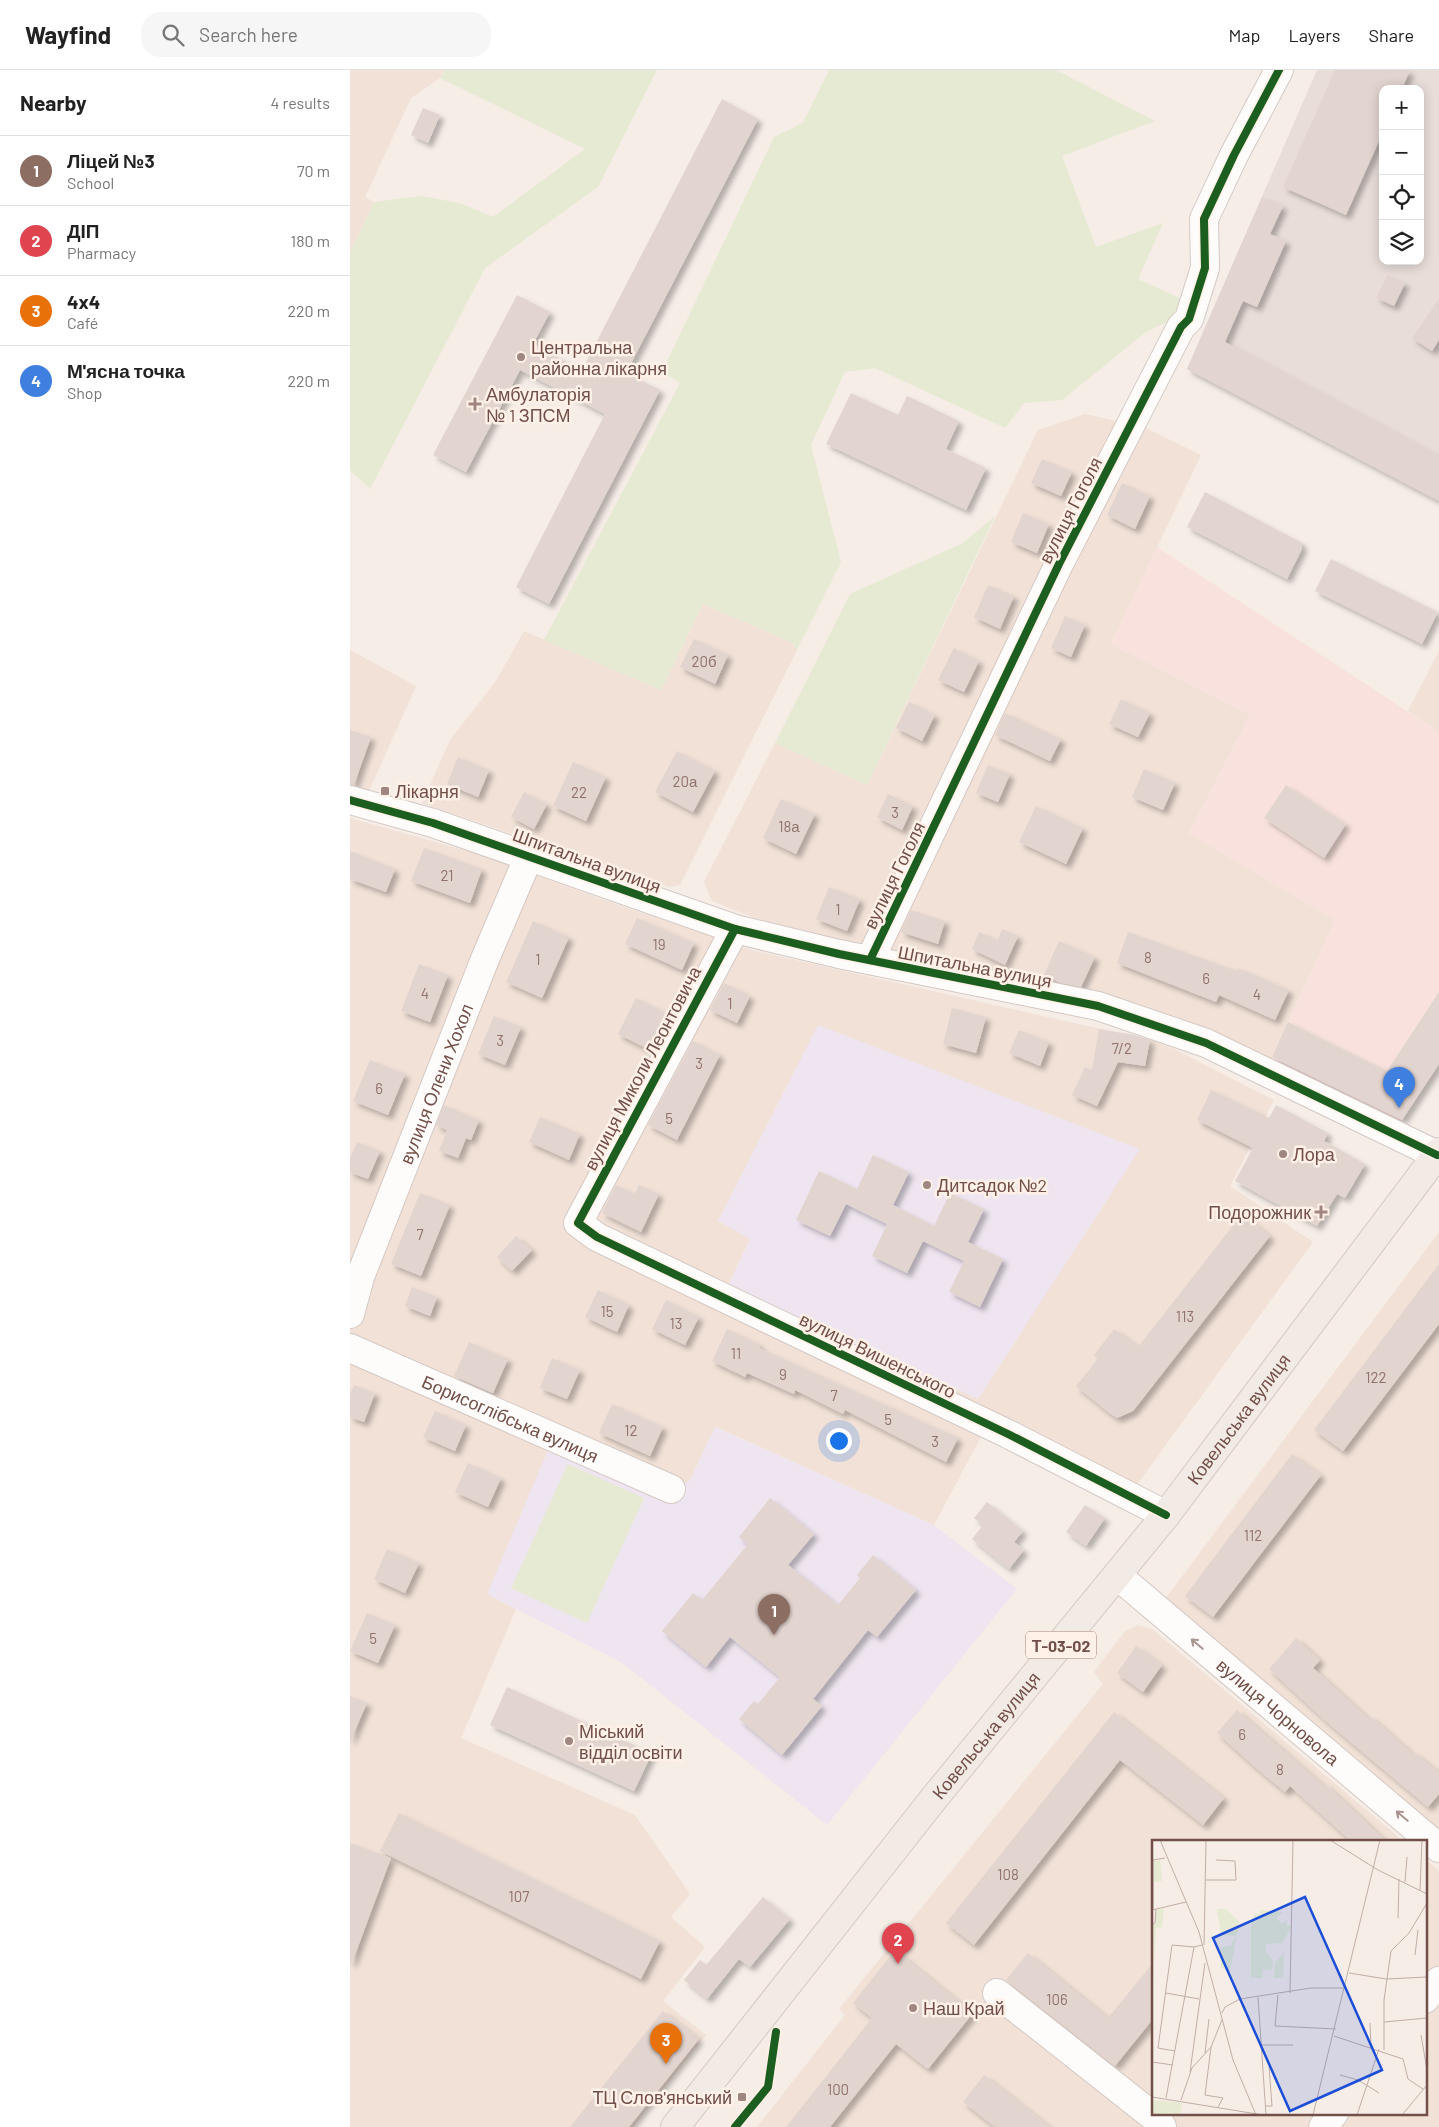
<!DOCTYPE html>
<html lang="en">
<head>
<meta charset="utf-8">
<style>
  :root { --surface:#fff; --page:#f6f6f6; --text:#222; --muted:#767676; --line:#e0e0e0; --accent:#a08680 }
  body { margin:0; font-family:Barlow,sans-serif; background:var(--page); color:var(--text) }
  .controls { position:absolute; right:15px; top:15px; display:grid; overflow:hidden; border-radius:10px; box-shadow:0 2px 12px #0003 }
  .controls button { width:45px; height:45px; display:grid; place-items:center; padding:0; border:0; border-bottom:1px solid var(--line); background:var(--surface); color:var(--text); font:25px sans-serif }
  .you { position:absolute; left:488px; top:1370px; width:18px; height:18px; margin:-12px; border:4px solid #fff; border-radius:50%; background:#1a73e8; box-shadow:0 0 0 8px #1a73e833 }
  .badge { display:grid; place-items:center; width:32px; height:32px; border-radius:50%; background:var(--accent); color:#fff; font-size:16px; font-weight:700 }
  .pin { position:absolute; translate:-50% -41px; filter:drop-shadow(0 1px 2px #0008) }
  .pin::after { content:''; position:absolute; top:26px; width:18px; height:15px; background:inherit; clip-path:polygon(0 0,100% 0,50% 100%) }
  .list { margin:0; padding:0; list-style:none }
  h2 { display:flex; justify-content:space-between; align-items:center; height:65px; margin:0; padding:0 20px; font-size:21px }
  h2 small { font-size:16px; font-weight:400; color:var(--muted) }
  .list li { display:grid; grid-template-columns:32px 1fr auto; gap:15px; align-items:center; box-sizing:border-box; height:70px; padding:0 20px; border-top:1px solid var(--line) }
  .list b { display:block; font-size:19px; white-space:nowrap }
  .list p { margin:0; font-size:16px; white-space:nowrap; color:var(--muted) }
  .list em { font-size:16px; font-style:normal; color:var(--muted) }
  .icon { flex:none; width:28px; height:28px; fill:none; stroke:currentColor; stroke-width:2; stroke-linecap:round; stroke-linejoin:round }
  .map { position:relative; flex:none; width:1089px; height:2057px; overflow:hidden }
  header { display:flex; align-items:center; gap:30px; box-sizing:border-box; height:70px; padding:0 25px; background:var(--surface); border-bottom:1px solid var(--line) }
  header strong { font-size:24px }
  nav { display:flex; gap:28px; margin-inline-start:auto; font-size:18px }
  .search { width:350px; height:45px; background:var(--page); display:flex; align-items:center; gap:12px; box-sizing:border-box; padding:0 18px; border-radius:20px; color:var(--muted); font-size:19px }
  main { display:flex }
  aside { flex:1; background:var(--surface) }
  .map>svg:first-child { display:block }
</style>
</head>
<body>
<header>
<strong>Wayfind</strong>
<div class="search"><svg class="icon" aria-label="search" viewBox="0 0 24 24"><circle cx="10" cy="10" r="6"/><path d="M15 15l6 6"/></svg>Search here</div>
<nav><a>Map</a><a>Layers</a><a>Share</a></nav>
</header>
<main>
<aside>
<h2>Nearby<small>4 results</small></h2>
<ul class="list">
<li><span class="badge" style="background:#8d6e63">1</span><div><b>Ліцей №3</b><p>School</p></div><em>70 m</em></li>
<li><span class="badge" style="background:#e0444e">2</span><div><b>ДІП</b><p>Pharmacy</p></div><em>180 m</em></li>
<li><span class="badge" style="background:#e8710a">3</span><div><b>4x4</b><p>Café</p></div><em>220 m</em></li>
<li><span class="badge" style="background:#3f7fe0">4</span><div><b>М'ясна точка</b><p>Shop</p></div><em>220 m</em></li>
</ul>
</aside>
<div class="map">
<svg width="1089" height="2057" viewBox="0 0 1089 2057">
  <defs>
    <filter id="shadow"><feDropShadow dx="4.5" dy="4.5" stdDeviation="2.5" flood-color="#0004"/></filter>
  </defs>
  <rect width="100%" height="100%" fill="#f6ede7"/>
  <g fill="#f1e1d7" fill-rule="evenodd">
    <polygon points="0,0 94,0 90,8 61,28 15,127 24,132 0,183"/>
    <polygon points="735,344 794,357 851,385 761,574 900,645 839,763 985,850 920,992 827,947 765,930 503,877 407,849 362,831 354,812 425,673 517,715 688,360"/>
    <polygon points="353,534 441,572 447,580 330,815 319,817 72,733 100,670 146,611 174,561 311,620"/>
    <polygon points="0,580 66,616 19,721 0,717"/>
    <polygon points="1089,581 1089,662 1058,641"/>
    <path d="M0 748 128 784 254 830 405 881 804 971 822 978 924 1030 880 1116 963 1172 786 1416 642 1346 584 1455 366 1357 340 1410 317 1426 137 1524 166 1539 111 1668 285 1745 340 1824 321 1847 355 1877 313 1931 356 1965 283 2057H0ZM790 1079 378 1216 400 1169 368 1150Z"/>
    <polygon points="1089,1162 1089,1778 807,1540"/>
    <polygon points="788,1555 802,1559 1053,1771 803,1771 803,2043 1075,2043 1075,1789 1089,1801 1089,2057 407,2057 495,1945 489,1939 753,1614 744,1602 775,1561"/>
  </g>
  <polygon fill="#f9e2dd" points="807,477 1089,662 1089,994 1048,1056 920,992 985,850 839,763 900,645 761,574"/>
  <path fill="#e8ddd8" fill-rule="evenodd" d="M967 0H1089V431L837 299ZM1033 19H1070V191H1033Z"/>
  <g fill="#efe5f0">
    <polygon points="468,955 790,1079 628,1329 599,1316 592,1319 378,1216 400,1169 368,1151"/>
    <polygon points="365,1357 584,1455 667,1519 477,1755 271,1592 137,1524 201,1373 317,1426 340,1410"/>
  </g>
  <g fill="#e6ead2">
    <polygon points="94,0 307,0 248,117 135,198 20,419 0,400 0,183 24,132 71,126 110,133 143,147 235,79 90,8"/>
    <polygon points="479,0 706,0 805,51 712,86 746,177 813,153 788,209 832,229 821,250 796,262 712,330 674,333 655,358 525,298 495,302 461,375 491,492 447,580 441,572 353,534 311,620 194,570 330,313 312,302 424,67 453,53"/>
    <polygon points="645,446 517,715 425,673 500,524 613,473"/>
    <polygon points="218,1394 294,1428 237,1553 161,1518"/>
  </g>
  <g fill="#e2d4cf" filter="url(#shadow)">
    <polygon points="985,0 1060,0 1052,19 1033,19 1033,62 996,145 933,117"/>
    <polygon points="372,29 408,49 276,303 310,320 199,534 166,517 255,344 170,300 116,402 83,385 167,225 200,242 183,274 232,300"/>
    <polygon points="73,38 90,45 78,73 61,65"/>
    <polygon points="912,127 933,136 920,164 936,171 907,237 893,231 875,272 1089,386 1089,431 837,299"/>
    <polygon points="1037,205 1055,213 1044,236 1026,228"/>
    <polygon points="1089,229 1089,270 1082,281 1062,268"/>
    <polygon points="501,323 548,345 557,326 609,351 596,379 636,398 616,440 476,374"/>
    <polygon points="692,389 722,402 711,426 681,413"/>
    <polygon points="772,413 800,426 785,459 757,445"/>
    <polygon points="855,422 952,473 952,479 937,509 837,457"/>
    <polygon points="673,443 699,454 687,483 661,472"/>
    <polygon points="981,489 1088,542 1072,574 965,521"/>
    <polygon points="638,515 664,526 650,559 624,547"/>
    <polygon points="715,546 735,555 721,587 701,578"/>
    <polygon points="344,569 378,585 365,614 330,597"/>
    <polygon points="604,578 629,591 614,622 588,610"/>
    <polygon points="771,629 800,643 788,667 759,654"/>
    <polygon points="559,632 585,645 572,671 546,658"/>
    <polygon points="655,643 711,669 700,691 645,665"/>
    <polygon points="0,660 21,667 4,715 0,715"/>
    <polygon points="327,681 365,701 343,742 305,722"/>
    <polygon points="108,687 139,700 128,727 97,714"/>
    <polygon points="223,692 256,707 236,751 203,736"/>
    <polygon points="638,695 660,704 648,732 626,723"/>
    <polygon points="794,699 825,713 813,740 782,727"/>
    <polygon points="936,715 996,754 974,788 914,748"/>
    <polygon points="174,722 197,734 184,759 161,747"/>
    <polygon points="538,724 563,736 552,760 527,747"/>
    <polygon points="431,729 465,744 446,784 413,768"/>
    <polygon points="686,736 733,758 716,794 669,772"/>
    <polygon points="74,778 132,799 120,833 61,811"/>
    <polygon points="0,781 45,799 36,822 0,809"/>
    <polygon points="479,817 510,829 497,861 466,849"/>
    <polygon points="561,840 595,851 588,874 551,862"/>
    <polygon points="287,848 344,873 332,900 275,874"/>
    <polygon points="183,851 219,867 192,928 156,912"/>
    <polygon points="652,859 668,866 655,895 622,879 629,862 648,870"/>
    <polygon points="778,862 887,901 888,898 939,920 925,950 869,925 866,932 767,893"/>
    <polygon points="709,871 745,887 731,917 711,913 694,905"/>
    <polygon points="69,894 98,905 80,952 51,941"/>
    <polygon points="374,913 400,926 387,953 360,940"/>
    <polygon points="1089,922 1089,994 1052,1050 922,987 938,952 1037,1001"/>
    <polygon points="286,928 321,946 302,981 268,964"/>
    <polygon points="602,938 636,947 626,983 593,974"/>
    <polygon points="144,946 171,957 155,995 128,984"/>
    <polygon points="749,959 784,965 800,970 795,996 768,992 747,1036 722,1025 735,997 742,1000"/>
    <polygon points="669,960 699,972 690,996 659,983"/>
    <polygon points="343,971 370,985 327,1070 298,1055"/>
    <polygon points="20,990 55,1004 38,1045 3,1031"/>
    <polygon points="861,1020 919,1048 926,1035 978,1063 974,1071 1015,1094 995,1128 987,1124 967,1156 885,1111 903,1078 847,1050"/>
    <polygon points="94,1035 129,1050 121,1070 116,1068 108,1088 89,1081 97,1060 86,1055"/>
    <polygon points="190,1047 230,1064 219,1090 179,1072"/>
    <polygon points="7,1072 30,1081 18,1109 0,1102 0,1089"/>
    <polygon points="523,1085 559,1102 543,1135 584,1156 600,1123 634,1139 618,1172 653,1189 630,1237 599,1222 614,1191 573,1171 557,1203 522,1186 537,1154 496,1134 480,1166 446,1150 469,1101 507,1119"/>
    <polygon points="266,1115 285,1124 289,1115 309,1124 291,1162 252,1143"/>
    <polygon points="70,1123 100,1135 71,1206 41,1194"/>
    <polygon points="892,1144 920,1166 783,1341 767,1348 758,1342 726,1316 748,1289 744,1285 764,1259 788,1277"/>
    <polygon points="166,1166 182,1180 162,1201 147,1187"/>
    <polygon points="1089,1194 1089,1254 993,1381 964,1360"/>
    <polygon points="62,1217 87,1227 80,1246 55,1236"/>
    <polygon points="248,1220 279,1235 267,1262 235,1247"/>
    <polygon points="316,1230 349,1247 335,1275 302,1259"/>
    <polygon points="377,1259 410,1275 409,1278 608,1368 596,1392 495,1340 493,1344 445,1320 444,1324 397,1303 395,1307 362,1291"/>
    <polygon points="119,1272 158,1289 143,1323 104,1306"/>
    <polygon points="202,1288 230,1300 217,1329 190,1318"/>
    <polygon points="4,1315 25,1323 14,1352 0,1347 0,1324"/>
    <polygon points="262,1334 313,1357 300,1386 249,1363"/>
    <polygon points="85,1341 116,1355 105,1381 73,1367"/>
    <polygon points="942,1384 971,1405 863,1547 835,1526"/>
    <polygon points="118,1393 151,1408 138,1437 105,1422"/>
    <polygon points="420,1428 464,1464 438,1495 488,1535 510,1508 507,1505 523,1485 566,1520 527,1567 518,1560 463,1629 472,1636 432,1685 389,1649 404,1631 408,1634 430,1607 380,1567 356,1597 312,1561 343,1523 352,1530 398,1474 389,1467"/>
    <polygon points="637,1432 673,1461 664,1472 674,1480 659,1499 622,1469 633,1455 624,1448"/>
    <polygon points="735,1435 755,1448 736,1476 716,1462"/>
    <polygon points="37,1479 69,1493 55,1523 24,1509"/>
    <polygon points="17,1543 45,1555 28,1593 0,1581"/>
    <polygon points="946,1568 970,1590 963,1598 1018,1648 1020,1646 1063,1684 1064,1682 1089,1703 1089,1724 1078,1737 979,1654 919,1599"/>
    <polygon points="786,1576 812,1595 793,1622 767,1603"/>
    <polygon points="157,1617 302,1683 284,1721 140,1655"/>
    <polygon points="0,1626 17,1633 0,1672"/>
    <polygon points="887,1640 974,1716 975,1714 1036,1771 1001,1771 940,1716 935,1722 906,1698 867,1663"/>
    <polygon points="764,1642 874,1728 853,1755 770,1690 624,1875 596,1853"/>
    <polygon points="49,1743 310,1871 291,1909 30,1781"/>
    <polygon points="0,1773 41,1788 2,1893 0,1892"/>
    <polygon points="413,1827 440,1849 400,1897 389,1889 357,1929 334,1910 350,1890 356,1895"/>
    <polygon points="545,1880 623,1943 578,1999 546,1974 480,2057 436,2057 522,1948 503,1933"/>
    <polygon points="678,1883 758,1948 803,1893 803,1949 765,1996 656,1910"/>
    <polygon points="313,1941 349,1969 279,2057 220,2057"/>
    <polygon points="634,2005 700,2057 645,2057 613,2032"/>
  </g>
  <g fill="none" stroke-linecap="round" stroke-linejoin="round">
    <g stroke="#d4c9c4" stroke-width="30">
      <g id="minor">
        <polyline points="0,730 83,753 385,859 489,884 748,936 856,973 1087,1085"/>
        <polyline points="385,859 228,1153 247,1167 658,1364 816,1445"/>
        <polyline points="520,890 709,494 831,257 839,249 855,198 854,149 884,85 929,0"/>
        <path id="s1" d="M0 1244 10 1207 135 889 179 786"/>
        <path id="s2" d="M0 1278 321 1419"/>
        <path id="s3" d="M768 1506 1089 1778"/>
        <polyline points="647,1923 808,2050 812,2057"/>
        <polyline points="1075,1929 1089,1911"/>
        <polyline points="973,2057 984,2043"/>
      </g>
    </g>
    <g stroke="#d5c8c4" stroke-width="30">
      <g id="major">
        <path id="s4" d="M325 2057 585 1727 816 1445 1089 1082"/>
      </g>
    </g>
    <use href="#minor" stroke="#fefcfb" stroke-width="28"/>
    <use href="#major" stroke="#f2eae4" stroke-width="28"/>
    <g stroke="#fff1e7" stroke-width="11">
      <g id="cycleway">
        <polyline points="0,730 83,753 385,859 489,884 748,936 856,973 1087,1085"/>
        <polyline points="385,859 228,1153 247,1167 658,1364 816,1445"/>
        <polyline points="520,890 709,494 831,257 839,249 855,198 854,149 884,85 929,0"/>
        <polyline points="385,2057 418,2017 426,1962"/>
      </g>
    </g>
    <use href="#cycleway" stroke="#1b5e20" stroke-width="8"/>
  </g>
  <defs><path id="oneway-shaft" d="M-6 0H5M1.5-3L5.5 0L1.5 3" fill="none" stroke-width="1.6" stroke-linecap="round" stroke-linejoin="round" transform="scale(1.25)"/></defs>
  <g stroke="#aa9490">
    <use href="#oneway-shaft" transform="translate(847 1574) rotate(-140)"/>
    <use href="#oneway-shaft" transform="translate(1052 1746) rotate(-140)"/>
  </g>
  <g fill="#a08680" stroke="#fff1e7" stroke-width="2">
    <circle cx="171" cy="287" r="5"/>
    <path d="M122.5 326.5h5v5h5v5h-5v5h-5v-5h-5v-5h5z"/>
    <rect x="30" y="716" width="10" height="10" rx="2.5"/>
    <circle cx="933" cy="1084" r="5"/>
    <circle cx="577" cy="1115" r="5"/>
    <path d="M968.5 1134.5h5v5h5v5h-5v5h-5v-5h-5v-5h5z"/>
    <circle cx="219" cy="1671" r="5"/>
    <circle cx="563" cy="1938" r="5"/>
    <rect x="387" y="2022" width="10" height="10" rx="2.5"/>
  </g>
  <g text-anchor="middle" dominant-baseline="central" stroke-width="5" stroke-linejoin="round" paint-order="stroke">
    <g font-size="15" fill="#90726c">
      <text x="354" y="591">20б</text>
      <text x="335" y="711">20а</text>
      <text x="229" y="722">22</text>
      <text x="545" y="742">3</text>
      <text x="439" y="756">18а</text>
      <text x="97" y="805">21</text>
      <text x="488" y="839">1</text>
      <text x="309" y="874">19</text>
      <text x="798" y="887">8</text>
      <text x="188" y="889">1</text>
      <text x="856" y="908">6</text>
      <text x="75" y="923">4</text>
      <text x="907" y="924">4</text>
      <text x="380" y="933">1</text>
      <text x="150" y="970">3</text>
      <text x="772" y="978">7/2</text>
      <text x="349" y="993">3</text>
      <text x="29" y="1018">6</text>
      <text x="319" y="1048">5</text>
      <text x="70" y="1164">7</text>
      <text x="257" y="1241">15</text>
      <text x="835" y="1246">113</text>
      <text x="326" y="1253">13</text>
      <text x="386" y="1283">11</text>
      <text x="433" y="1304">9</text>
      <text x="1026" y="1307">122</text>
      <text x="484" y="1325">7</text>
      <text x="538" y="1349">5</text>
      <text x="281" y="1360">12</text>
      <text x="585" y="1371">3</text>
      <text x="903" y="1465">112</text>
      <text x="23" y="1568">5</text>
      <text x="892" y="1664">6</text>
      <text x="930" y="1699">8</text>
      <text x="658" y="1804">108</text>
      <text x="169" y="1826">107</text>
      <text x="707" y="1929">106</text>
      <text x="488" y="2019">100</text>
    </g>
    <rect fill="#fff1e7" stroke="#9c8078" stroke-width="1" x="676" y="1561.5" width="70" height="27" rx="4"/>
    <g font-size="16" font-weight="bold" fill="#724f48">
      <text x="711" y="1575">Т-03-02</text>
    </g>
    <g font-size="18" fill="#724f48" stroke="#fff1e7" text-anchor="start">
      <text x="181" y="277">Центральна<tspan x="181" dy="21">районна лікарня</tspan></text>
      <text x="136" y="324">Амбулаторія<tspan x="136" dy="21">№ 1 ЗПСМ</tspan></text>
      <text x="45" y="721">Лікарня</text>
      <text x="943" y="1084">Лора</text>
      <text x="587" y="1115">Дитсадок №2</text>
      <text x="961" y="1142" text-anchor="end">Подорожник</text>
      <text x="229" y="1661">Міський<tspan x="229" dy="21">відділ освіти</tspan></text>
      <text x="573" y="1938">Наш Край</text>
      <text x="382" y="2027" text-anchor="end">ТЦ Слов'янський</text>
    </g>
    <g font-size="18" fill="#724f48" stroke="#fff1e7">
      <text transform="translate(720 440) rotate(-63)">вулиця Гоголя</text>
      <text transform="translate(237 790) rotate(20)">Шпитальна вулиця</text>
      <text transform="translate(544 805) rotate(-64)">вулиця Гоголя</text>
      <text transform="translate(625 896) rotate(11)">Шпитальна вулиця</text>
      <text transform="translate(292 998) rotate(-62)">вулиця Миколи Леонтовича</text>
      <text stroke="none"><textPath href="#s1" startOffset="246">вулиця Олени Хохол</textPath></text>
      <text transform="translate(528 1285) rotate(26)">вулиця Вишенського</text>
      <text stroke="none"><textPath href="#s2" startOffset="175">Борисоглібська вулиця</textPath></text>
      <text stroke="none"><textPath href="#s4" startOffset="905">Ковельська вулиця</textPath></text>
      <text stroke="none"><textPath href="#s3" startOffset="210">вулиця Чорновола</textPath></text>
      <text stroke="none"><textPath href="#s4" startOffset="500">Ковельська вулиця</textPath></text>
    </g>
  </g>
  <g transform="translate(802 1770)">
    <rect width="275" height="275" fill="#f6ede7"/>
    <path d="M8 20 10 41 2 42V21ZM12 68 10 87 4 88 0 154V86L4 83V70ZM65 69H74L87 82 78 132 69 128 68 108 79 105 84 96 69 95ZM109 70 131 72 124 78 130 84 135 80V85L140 86 130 103 114 104V112L121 121 120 130 111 129 110 138H99V87L102 74H108ZM132 111 131 138H122L123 123ZM0 260 30 263 28 275H0Z" fill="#e6ead2"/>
    <path fill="none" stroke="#c1aea7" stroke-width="1" d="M8 0 47 92 81 220 104 275M178 0 226 30 275 54M54 40H84L83 21 64 20M253 42 255 17M268 51 270 0M1 69V20L13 18M0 70 34 62M246 78 247 39M0 85 3 83 4 69M52 105 54 0M263 115 266 90M197 133 234 139 275 137M14 153 47 159M138 153 141 0M126 155 123 186 184 189M106 157 114 275M70 173 73 167 88 159 159 148H193M232 182 275 178M218 183 219 206M269 195 275 230M182 196 251 219 256 239 271 249M108 205H141M59 207 53 255 71 258 66 267M232 210V160L239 111 257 93 275 63M23 211 6 208 20 105 42 107M53 213 57 179M0 222 21 225M38 232 53 123M188 235 206 240 227 253M0 257 111 275M14 258 42 107 50 105M29 260 40 228 59 207 70 180M113 266H120L117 226M161 275 228 0M205 275 227 209M250 275 275 245"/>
    <path fill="#1d4ed8" fill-opacity="0.15" stroke="#1d4ed8" stroke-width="2.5" d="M153 57 230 230 138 271 61 98Z"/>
    <rect width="275" height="275" fill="none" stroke="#724f48" stroke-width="2.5"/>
  </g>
</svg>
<div class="controls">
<button>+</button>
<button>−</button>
<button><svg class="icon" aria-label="locate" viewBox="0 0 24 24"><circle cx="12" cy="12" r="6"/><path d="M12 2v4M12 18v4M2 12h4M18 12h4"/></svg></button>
<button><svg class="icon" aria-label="layers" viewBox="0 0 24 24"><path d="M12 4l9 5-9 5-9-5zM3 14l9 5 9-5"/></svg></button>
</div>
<div class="you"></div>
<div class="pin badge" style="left:424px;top:1565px;background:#8d6e63">1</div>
<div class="pin badge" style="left:548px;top:1894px;background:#e0444e">2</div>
<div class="pin badge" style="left:316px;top:1994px;background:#e8710a">3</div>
<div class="pin badge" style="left:1049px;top:1038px;background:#3f7fe0">4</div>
</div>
</main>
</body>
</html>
